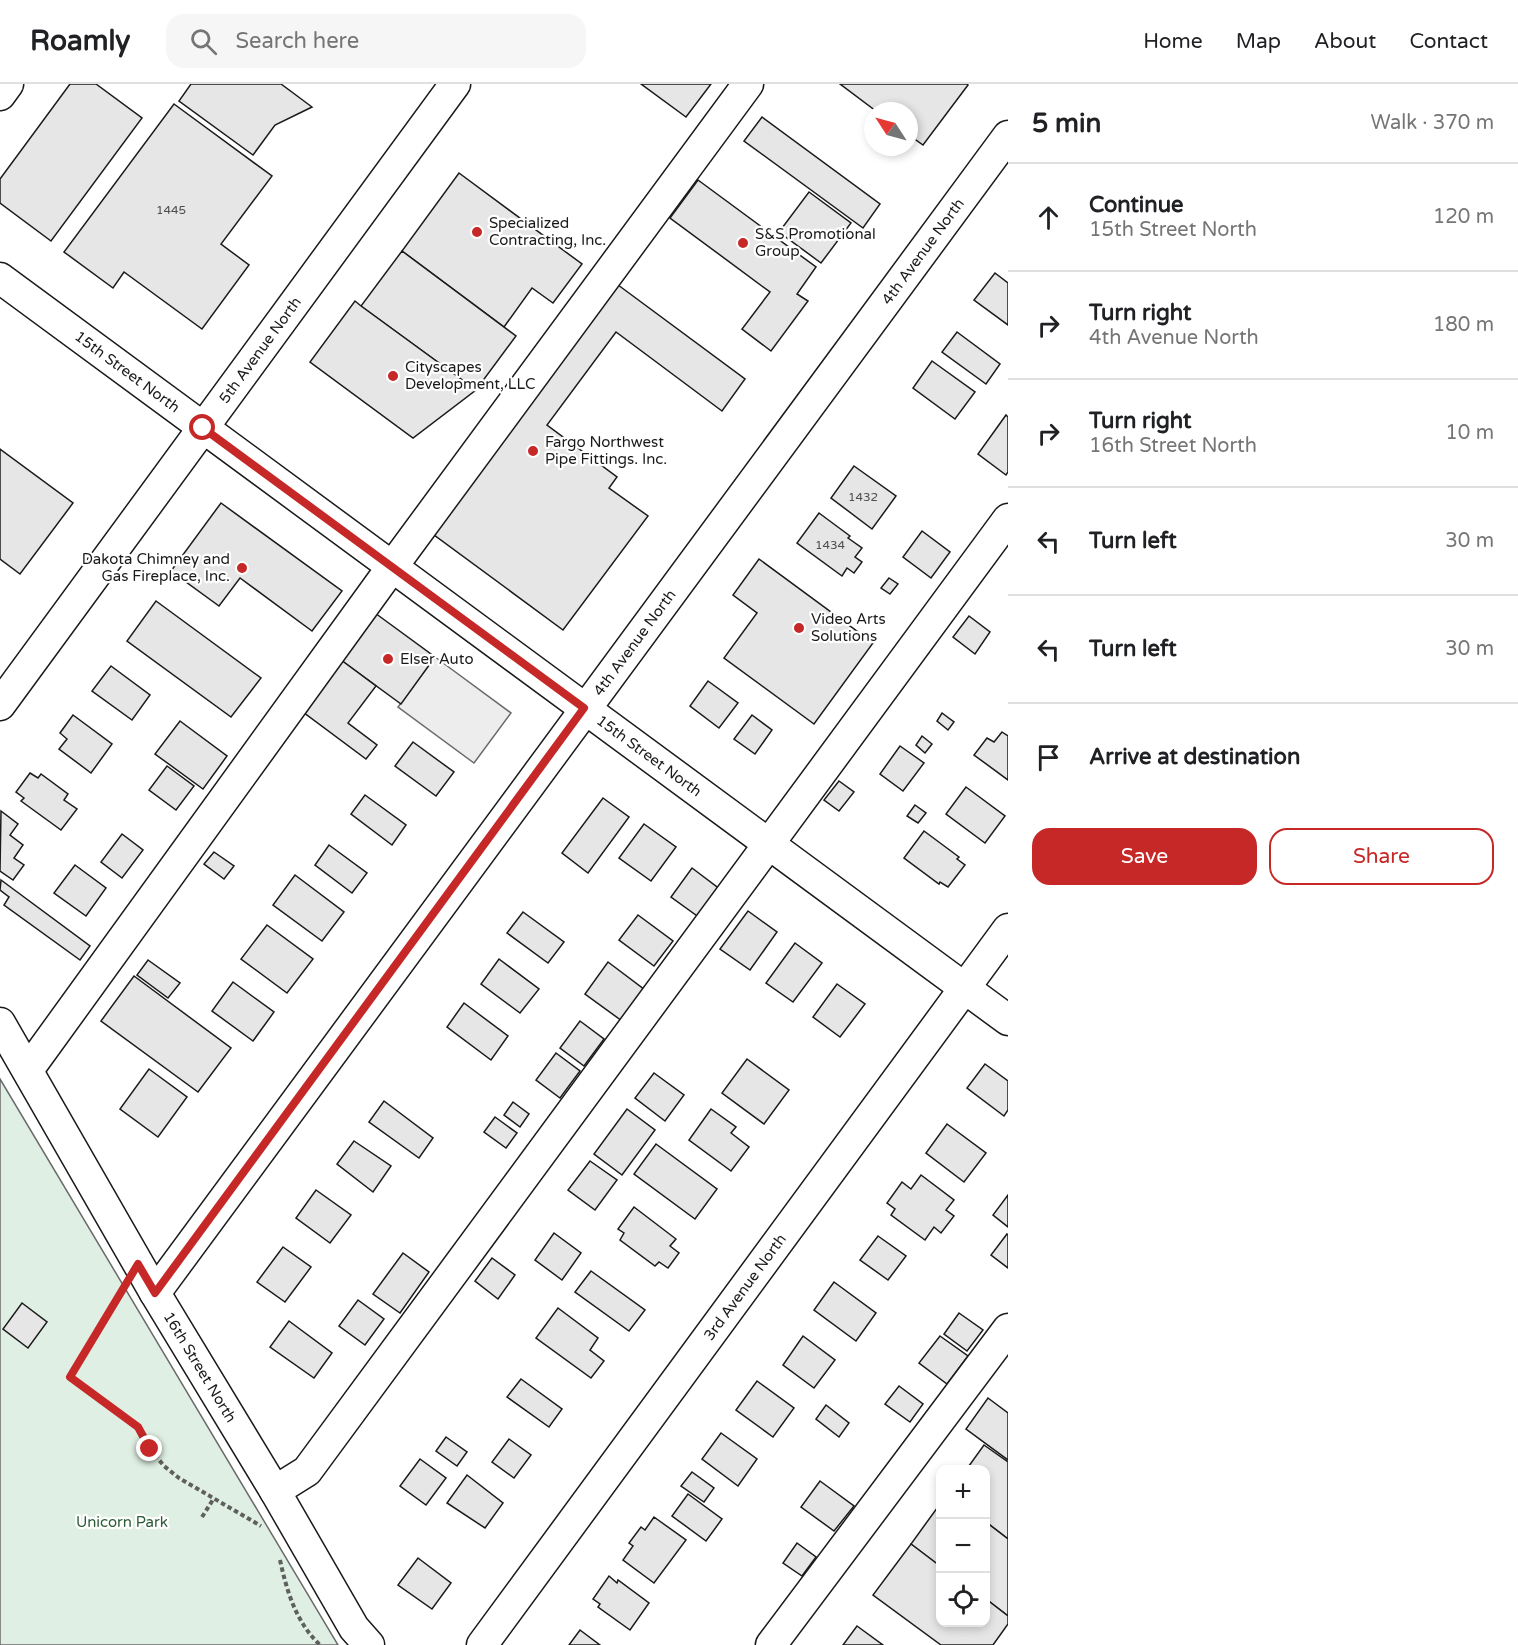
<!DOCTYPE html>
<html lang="en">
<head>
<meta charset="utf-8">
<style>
  :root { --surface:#fff; --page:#f6f6f6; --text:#202124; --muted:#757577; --line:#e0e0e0; --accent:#c62828 }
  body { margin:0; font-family:"Varela Round",sans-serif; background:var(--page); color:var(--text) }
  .controls { position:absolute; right:18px; bottom:18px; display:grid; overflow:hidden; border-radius:12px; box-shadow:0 3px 9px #0003 }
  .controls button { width:54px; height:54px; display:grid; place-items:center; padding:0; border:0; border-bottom:2px solid var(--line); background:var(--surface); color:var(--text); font:30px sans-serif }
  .compass { position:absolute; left:864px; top:18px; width:54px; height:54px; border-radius:50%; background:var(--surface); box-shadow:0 3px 9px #0003; rotate:306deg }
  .stop { position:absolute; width:18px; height:18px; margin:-14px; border:4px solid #c62828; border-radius:50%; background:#fff }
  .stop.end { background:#c62828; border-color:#fff; box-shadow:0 2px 6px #0008 }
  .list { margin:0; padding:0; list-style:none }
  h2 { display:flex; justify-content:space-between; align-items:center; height:78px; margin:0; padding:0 24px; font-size:26px }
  h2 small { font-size:20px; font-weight:400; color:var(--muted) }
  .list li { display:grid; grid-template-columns:39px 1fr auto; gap:18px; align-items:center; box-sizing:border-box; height:108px; padding:0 24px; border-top:2px solid var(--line) }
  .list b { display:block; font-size:22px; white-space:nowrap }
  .list p { margin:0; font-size:20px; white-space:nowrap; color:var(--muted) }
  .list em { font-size:20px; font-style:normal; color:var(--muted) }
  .actions { display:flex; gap:12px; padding:18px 24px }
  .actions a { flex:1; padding:14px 0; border:2px solid var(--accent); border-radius:18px; text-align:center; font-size:21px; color:var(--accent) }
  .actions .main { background:var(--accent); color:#fff }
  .icon { flex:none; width:33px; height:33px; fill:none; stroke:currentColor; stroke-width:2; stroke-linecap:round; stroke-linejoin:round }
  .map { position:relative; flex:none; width:1008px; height:1561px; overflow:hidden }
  header { display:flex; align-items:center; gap:36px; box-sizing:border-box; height:84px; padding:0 30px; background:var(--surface); border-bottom:2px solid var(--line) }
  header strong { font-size:28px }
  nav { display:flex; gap:33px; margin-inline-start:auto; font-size:21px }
  .search { width:420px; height:54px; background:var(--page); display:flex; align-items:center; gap:15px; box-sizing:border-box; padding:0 21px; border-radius:18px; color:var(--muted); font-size:22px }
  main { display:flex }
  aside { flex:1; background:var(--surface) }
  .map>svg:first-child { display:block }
</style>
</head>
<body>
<header>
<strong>Roamly</strong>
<div class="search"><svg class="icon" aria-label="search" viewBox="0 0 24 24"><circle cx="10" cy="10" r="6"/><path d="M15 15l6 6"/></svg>Search here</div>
<nav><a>Home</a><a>Map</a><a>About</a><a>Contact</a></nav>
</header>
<main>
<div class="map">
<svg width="1008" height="1561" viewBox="0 0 1008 1561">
  <rect width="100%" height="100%" fill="#fff"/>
  <polygon fill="#e0efe3" stroke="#6a6a6a" stroke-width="1.5" points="0,995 338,1561 0,1561"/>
  <polygon fill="#ededed" stroke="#6a6a6a" stroke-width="1.5" points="435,573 511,629 474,679 398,623"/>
  <g fill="#e6e6e6" stroke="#1a1a1a" stroke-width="1.5">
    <polygon points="70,0 96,0 142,34 51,157 0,119 0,95"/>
    <polygon points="191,0 281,0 312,23 275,41 253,71 179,17"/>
    <polygon points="641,0 711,0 686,33"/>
    <polygon points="840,0 967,0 968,1 923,61 909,51 909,27 876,27"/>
    <polygon points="174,20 272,92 221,160 249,181 202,245 124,188 113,204 64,168"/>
    <polygon points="762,33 880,120 863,144 744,57"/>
    <polygon points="459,89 582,180 553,219 532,204 504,243 402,167"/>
    <polygon points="698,96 816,183 797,210 808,217 771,267 742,245 770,208 670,134"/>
    <polygon points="809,108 851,139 821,179 779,148"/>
    <polygon points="402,167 516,252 476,306 361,222"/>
    <polygon points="995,189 1008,199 1008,241 974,216"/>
    <polygon points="610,195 745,295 722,327 616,248 547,341 617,393 609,404 648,432 563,546 426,445"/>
    <polygon points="355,217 361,222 476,306 413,354 310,278"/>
    <polygon points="957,248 1000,280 986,300 942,268"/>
    <polygon points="932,277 975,308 955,335 913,304"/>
    <polygon points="1006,331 1008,333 1008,388 1006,391 978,370"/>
    <polygon points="0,365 73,419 20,490 0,475"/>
    <polygon points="854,382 896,412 872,445 831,414"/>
    <polygon points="221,419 342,507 312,547 240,494 219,522 171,487"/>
    <polygon points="819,429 850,452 848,454 862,464 855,473 862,478 854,489 847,484 842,492 797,459"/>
    <polygon points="922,447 950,468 931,494 903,473"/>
    <polygon points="759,475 873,559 814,640 724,574 757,529 733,511"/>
    <polygon points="889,494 898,500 890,510 881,504"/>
    <polygon points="156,517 261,594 231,633 127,557"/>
    <polygon points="375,529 435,573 401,620 341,576"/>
    <polygon points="969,532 990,548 975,570 953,553"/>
    <polygon points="341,576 376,602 348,639 377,661 366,675 303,628"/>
    <polygon points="111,582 150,611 132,636 92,607"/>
    <polygon points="708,597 738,619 719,644 690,622"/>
    <polygon points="942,629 954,638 948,646 937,637"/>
    <polygon points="73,631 112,660 91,689 59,665 67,655 60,649"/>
    <polygon points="752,631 772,646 755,670 734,655"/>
    <polygon points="180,637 227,672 203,705 155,670"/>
    <polygon points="1002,648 1008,652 1008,696 974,671 987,654 994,658"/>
    <polygon points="922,652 932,660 925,669 916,661"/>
    <polygon points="413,658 454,688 436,712 395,682"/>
    <polygon points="900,662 924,679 903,707 880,690"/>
    <polygon points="167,682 194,702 176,726 149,706"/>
    <polygon points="30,689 38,694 41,690 68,710 64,716 77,725 61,746 21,717 24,714 16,708"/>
    <polygon points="839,697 854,708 839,727 824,716"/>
    <polygon points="966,703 1005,732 985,759 946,730"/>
    <polygon points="365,711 406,741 392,761 351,730"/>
    <polygon points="603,714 629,733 588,789 562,769"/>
    <polygon points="915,721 926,729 918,739 907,732"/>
    <polygon points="1,727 18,740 10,751 23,761 14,774 24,781 13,796 0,787"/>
    <polygon points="644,740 676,763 651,797 619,774"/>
    <polygon points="924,747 959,773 957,775 965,781 948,803 940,798 939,800 904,774"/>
    <polygon points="122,750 143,766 122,794 101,778"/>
    <polygon points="329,761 367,789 352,809 315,781"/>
    <polygon points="214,768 234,782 224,795 204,780"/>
    <polygon points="75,781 106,804 86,832 54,809"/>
    <polygon points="692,784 721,806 700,834 671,813"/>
    <polygon points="295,791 344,828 322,857 273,821"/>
    <polygon points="1,796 90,862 80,876 4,821 9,813 0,806"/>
    <polygon points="748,827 777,848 750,886 720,865"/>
    <polygon points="523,828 564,858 548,879 507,849"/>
    <polygon points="638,831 673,857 654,882 619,856"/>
    <polygon points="267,841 313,875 287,909 241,875"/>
    <polygon points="795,859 822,879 793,918 766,899"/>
    <polygon points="499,875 539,905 520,929 481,900"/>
    <polygon points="148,876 180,899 168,914 137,891"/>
    <polygon points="608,878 645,906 622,937 585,910"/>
    <polygon points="134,892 231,964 198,1008 101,937"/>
    <polygon points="233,898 274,928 253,957 212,927"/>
    <polygon points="837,900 865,920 840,953 813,933"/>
    <polygon points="464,919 508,952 491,976 447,943"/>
    <polygon points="580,937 604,955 584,982 560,964"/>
    <polygon points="556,969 580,987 560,1014 536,996"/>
    <polygon points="747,975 789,1006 764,1040 722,1009"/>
    <polygon points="985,980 1008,997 1008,1026 1004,1032 967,1004"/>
    <polygon points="149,985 187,1013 158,1053 120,1025"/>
    <polygon points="654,989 684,1011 665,1037 635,1014"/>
    <polygon points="384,1017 433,1054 419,1074 369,1038"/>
    <polygon points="513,1018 529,1030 520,1043 504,1031"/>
    <polygon points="627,1025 655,1046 622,1091 594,1070"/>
    <polygon points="711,1025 736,1043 731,1049 749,1063 731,1087 689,1056"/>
    <polygon points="495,1033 517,1049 506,1064 484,1048"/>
    <polygon points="947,1040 986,1069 964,1098 926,1069"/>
    <polygon points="354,1057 391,1082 373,1108 337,1080"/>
    <polygon points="656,1060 717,1105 695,1135 634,1090"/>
    <polygon points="590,1077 617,1096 595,1126 568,1106"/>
    <polygon points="921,1091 954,1116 946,1126 954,1132 941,1149 934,1143 925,1156 891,1131 895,1125 887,1119 902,1098 911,1105"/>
    <polygon points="316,1106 351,1131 330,1159 296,1134"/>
    <polygon points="1008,1111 1008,1143 993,1131"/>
    <polygon points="634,1123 676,1155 670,1162 679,1169 668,1184 659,1178 655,1182 620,1156 624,1149 618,1145"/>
    <polygon points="554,1149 581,1169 562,1196 535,1176"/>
    <polygon points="1007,1150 1008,1151 1008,1184 991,1171"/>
    <polygon points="878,1152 906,1172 888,1196 860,1176"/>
    <polygon points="283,1163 311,1183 285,1218 257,1198"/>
    <polygon points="403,1169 429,1188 400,1229 373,1210"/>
    <polygon points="492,1174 515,1191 498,1215 475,1197"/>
    <polygon points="591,1187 645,1226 629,1247 575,1208"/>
    <polygon points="834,1198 876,1229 856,1257 814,1226"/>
    <polygon points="358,1216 384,1235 365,1261 339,1242"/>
    <polygon points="22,1219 47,1238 28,1264 3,1245"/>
    <polygon points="558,1224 598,1254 590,1266 604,1277 591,1294 536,1254"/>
    <polygon points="959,1229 983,1246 967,1267 944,1250"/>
    <polygon points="289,1237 332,1269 314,1294 270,1263"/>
    <polygon points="803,1252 835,1276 814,1304 783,1281"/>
    <polygon points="940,1252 968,1272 947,1300 919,1279"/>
    <polygon points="521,1295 562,1325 549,1343 507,1313"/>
    <polygon points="757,1297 794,1324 773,1353 736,1326"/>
    <polygon points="899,1302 923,1320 910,1338 885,1320"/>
    <polygon points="988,1314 1008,1329 1008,1376 966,1345"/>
    <polygon points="826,1321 849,1339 839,1353 816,1335"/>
    <polygon points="721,1349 757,1375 738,1402 702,1375"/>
    <polygon points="446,1353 467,1368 457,1382 436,1367"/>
    <polygon points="509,1355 531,1371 514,1394 492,1378"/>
    <polygon points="984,1361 1008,1378 1008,1455 986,1438 986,1386 966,1386"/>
    <polygon points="420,1375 446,1394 426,1421 400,1402"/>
    <polygon points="692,1388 714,1404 704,1418 681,1402"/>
    <polygon points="467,1391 503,1419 485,1444 447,1419"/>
    <polygon points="820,1397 854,1422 834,1447 801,1423"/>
    <polygon points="688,1410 722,1435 706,1457 672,1432"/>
    <polygon points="940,1420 940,1482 911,1460"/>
    <polygon points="654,1433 686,1456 654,1499 623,1476 633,1462 629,1459 641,1443 645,1446"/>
    <polygon points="986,1438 1008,1455 1008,1532 986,1515"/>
    <polygon points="797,1459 816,1473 802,1492 783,1479"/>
    <polygon points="911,1460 940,1482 940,1538 986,1538 986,1515 1008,1532 1008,1540 993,1561 941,1561 873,1511"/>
    <polygon points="418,1474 451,1499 432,1525 398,1501"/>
    <polygon points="609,1492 617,1499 618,1496 649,1519 630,1546 598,1523 600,1520 593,1515"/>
    <polygon points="857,1542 883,1561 843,1561"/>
    <polygon points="580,1546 600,1561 569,1561"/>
  </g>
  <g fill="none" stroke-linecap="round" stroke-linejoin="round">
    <g stroke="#1a1a1a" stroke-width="33">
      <g id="minor">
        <polyline points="0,11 8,0"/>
        <path id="s1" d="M0 194 1008 936"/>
        <path id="s2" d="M0 621 455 0"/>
        <path id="s3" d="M0 939 155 1209 275 1407 354 1544 369 1561"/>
        <polyline points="28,986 392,483 748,0"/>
        <path id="s4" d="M155 1209 1008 52"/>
        <polyline points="275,1407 307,1387 1008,435"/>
        <path id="s5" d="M482 1561 1008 845"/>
        <polyline points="771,1561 1008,1245"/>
      </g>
    </g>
    <g stroke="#5f5f5f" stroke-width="4" stroke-dasharray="4.5 3" stroke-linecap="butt">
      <polyline points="122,1207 70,1293 138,1343 150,1365 164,1382 179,1394 261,1442"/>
      <polyline points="202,1433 214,1414"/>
      <path d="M280 1476C287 1508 296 1538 320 1561"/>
    </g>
    <use href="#minor" stroke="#fff" stroke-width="30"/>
  </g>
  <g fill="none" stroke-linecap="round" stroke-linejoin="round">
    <polyline stroke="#c62828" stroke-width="8" points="150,1365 138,1343 70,1293 138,1180 155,1209 584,624 203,344"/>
  </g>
  <g fill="#c62828" stroke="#fff" stroke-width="2">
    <circle cx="477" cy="148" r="6"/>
    <circle cx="743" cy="159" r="6"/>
    <circle cx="393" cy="292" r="6"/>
    <circle cx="533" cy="367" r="6"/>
    <circle cx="242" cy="484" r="6"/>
    <circle cx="799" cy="544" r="6"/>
    <circle cx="388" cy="575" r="6"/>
  </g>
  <g text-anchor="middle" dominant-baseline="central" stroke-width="4.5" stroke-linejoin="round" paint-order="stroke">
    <g font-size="12" fill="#4d4d4d">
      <text x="171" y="126">1445</text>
      <text x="863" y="413">1432</text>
      <text x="830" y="461">1434</text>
    </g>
    <g font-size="15" fill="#1a1a1a" stroke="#fff" text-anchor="start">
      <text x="489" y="139">Specialized<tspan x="489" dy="17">Contracting, Inc.</tspan></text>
      <text x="755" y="150">S&amp;S Promotional<tspan x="755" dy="17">Group</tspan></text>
      <text x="405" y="283">Cityscapes<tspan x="405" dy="17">Development, LLC</tspan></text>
      <text x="545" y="358">Fargo Northwest<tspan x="545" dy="17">Pipe Fittings. Inc.</tspan></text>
      <text x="230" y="475" text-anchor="end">Dakota Chimney and<tspan x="230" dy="17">Gas Fireplace, Inc.</tspan></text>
      <text x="811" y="535">Video Arts<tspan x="811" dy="17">Solutions</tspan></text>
      <text x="400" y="575">Elser Auto</text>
    </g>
    <g font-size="15" fill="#1a1a1a" stroke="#fff">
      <text stroke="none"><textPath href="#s4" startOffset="1294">4th Avenue North</textPath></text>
      <text stroke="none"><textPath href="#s2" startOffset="440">5th Avenue North</textPath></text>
      <text stroke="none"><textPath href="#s1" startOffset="158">15th Street North</textPath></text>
      <text stroke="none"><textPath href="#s4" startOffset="808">4th Avenue North</textPath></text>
      <text stroke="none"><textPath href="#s1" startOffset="806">15th Street North</textPath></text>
      <text stroke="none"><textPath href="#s5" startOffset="444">3rd Avenue North</textPath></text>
      <text stroke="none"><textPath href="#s3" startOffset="398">16th Street North</textPath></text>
    </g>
    <g font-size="15" fill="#2b5a34" stroke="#fff">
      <text x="122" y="1438">Unicorn Park</text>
    </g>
  </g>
</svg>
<div class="controls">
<button>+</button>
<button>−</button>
<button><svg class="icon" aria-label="locate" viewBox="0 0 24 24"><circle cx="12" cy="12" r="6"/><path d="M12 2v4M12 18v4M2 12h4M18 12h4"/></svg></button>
</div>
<svg class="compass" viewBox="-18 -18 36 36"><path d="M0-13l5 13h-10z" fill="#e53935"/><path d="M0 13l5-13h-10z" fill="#757577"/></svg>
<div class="stop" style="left:203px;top:344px"></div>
<div class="stop end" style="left:150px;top:1365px"></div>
</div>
<aside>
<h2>5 min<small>Walk · 370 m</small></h2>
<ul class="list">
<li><svg class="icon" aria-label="ahead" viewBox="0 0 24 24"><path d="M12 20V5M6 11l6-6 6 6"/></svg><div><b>Continue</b><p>15th Street North</p></div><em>120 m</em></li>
<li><svg class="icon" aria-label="right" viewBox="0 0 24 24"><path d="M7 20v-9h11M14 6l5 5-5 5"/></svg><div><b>Turn right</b><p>4th Avenue North</p></div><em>180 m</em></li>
<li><svg class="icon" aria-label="right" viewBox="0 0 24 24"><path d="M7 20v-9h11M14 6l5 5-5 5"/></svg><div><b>Turn right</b><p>16th Street North</p></div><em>10 m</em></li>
<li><svg class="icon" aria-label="left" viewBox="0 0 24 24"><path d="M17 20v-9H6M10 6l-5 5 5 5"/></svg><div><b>Turn left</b></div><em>30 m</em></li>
<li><svg class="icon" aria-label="left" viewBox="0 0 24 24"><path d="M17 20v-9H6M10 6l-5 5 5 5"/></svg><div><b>Turn left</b></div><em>30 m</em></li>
<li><svg class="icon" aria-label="arrive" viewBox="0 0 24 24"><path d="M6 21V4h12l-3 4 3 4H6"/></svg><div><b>Arrive at destination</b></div></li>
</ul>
<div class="actions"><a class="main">Save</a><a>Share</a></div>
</aside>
</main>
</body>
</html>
